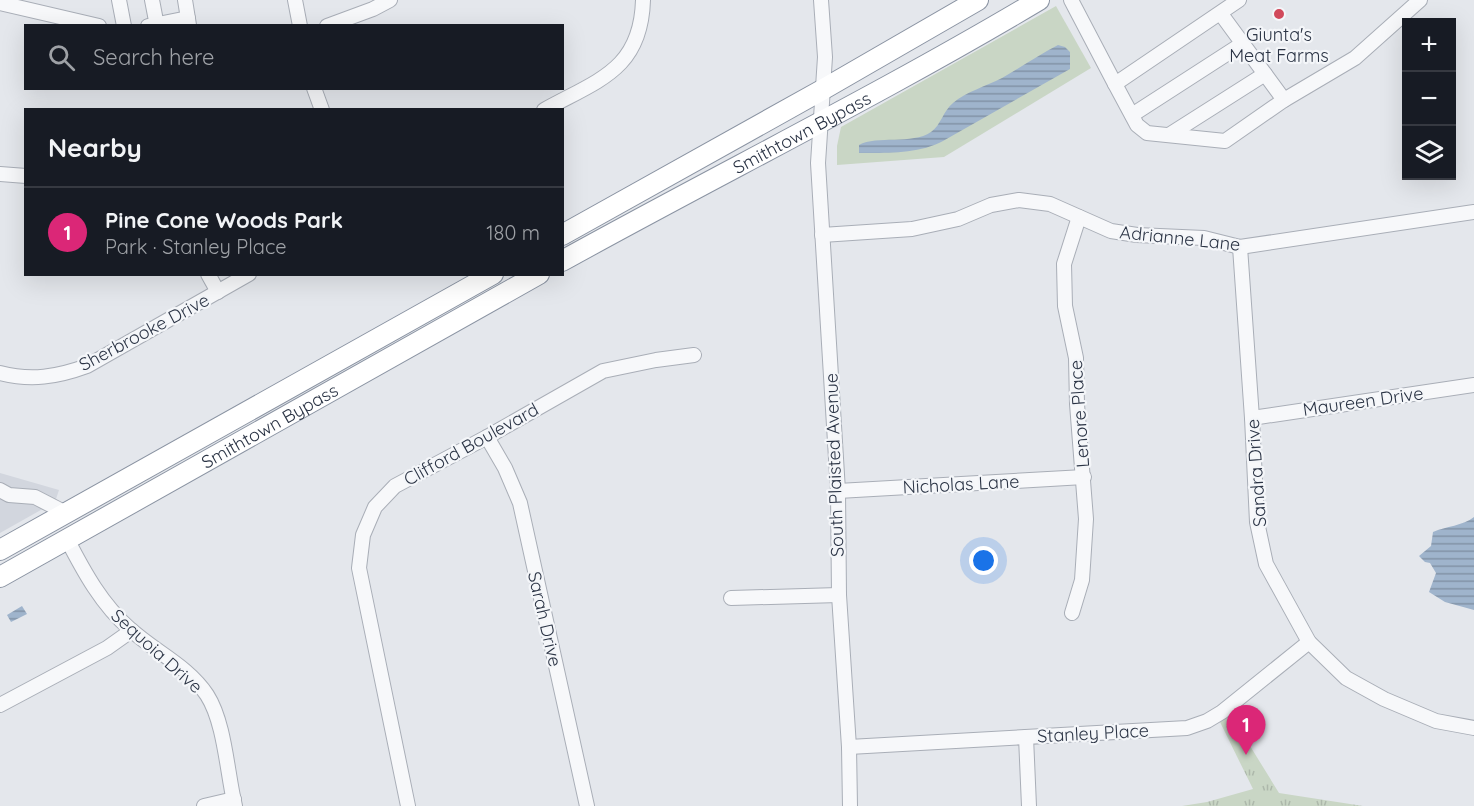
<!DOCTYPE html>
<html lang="en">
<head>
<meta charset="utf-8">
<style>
  :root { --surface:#171b24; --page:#20242c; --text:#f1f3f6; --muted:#9ea1a6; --line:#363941; --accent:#db2777 }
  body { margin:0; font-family:Quicksand,sans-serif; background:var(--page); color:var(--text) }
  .controls { position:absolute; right:18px; top:18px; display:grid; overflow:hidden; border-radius:0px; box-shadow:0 6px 24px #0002 }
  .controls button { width:54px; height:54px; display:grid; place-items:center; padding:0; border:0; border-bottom:2px solid var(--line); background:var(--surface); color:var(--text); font:30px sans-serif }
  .you { position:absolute; left:984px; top:561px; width:21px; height:21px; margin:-15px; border:4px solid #fff; border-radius:50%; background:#1a73e8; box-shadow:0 0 0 9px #1a73e833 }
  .badge { display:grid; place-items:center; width:39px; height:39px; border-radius:50%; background:var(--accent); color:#fff; font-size:20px; font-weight:700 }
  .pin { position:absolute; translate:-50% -50px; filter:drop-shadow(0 2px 3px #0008) }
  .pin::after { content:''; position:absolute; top:32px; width:21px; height:18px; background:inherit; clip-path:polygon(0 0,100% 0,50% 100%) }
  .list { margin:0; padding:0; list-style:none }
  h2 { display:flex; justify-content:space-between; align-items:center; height:78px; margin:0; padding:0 24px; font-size:26px }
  h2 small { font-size:20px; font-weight:400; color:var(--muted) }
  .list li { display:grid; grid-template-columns:39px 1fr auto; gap:18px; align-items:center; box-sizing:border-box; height:90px; padding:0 24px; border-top:2px solid var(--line) }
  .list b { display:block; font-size:22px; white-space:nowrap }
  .list p { margin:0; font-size:20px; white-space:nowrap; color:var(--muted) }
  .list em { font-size:20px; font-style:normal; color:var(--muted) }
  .icon { flex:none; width:33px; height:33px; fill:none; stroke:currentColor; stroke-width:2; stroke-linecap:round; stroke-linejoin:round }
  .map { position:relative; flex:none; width:1474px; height:806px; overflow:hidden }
  .search { position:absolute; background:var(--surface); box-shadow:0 6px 24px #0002; left:24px; top:24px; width:540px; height:66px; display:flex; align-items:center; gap:15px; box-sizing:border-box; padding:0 21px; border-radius:0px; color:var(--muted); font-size:22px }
  .panel { position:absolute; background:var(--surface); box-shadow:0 6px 24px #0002; left:24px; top:108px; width:540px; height:168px; border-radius:0px }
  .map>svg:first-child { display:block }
</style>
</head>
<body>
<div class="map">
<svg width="1474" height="806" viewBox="0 0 1474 806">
  <defs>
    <pattern id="park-tufts" width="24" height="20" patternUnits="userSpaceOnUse" patternTransform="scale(1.5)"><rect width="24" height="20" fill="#c9d6c5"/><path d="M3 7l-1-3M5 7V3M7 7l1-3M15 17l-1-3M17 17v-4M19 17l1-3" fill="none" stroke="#adb8ab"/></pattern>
    <pattern id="water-rules" width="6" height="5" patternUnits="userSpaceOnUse" patternTransform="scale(1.5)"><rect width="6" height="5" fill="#9fb4cc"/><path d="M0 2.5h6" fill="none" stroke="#8293a7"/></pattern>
  </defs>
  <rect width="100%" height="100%" fill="#e4e7ec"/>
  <polygon fill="#d2d6de" points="0,473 59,490 55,502 0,533"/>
  <polygon fill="#c9d6c5" points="1056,6 1091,68 944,157 837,165 837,146 841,127"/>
  <polygon fill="url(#park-tufts)" points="1231,715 1279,793 1363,806 1182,806 1207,802 1253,789 1220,722"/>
  <g fill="url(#water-rules)">
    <path d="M1058 45 1065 47 1070 52V69L943 141C919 154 886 153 859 153V145C877 135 912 145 931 132 941 125 943 111 953 103 966 92 986 86 1002 78 1021 67 1039 55 1058 45Z"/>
    <path d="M1474 517V610L1445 602 1429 592 1436 573 1430 563 1425 562 1419 556 1431 546 1433 532C1446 526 1463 526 1474 517Z"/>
    <polygon points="22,606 27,614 11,622 7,615"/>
  </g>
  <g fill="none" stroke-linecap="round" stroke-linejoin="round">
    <g stroke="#a9aeb7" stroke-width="16">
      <g id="minor">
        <polyline points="119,0 124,26"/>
        <polyline points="152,0 157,26"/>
        <polyline points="185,0 189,25"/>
        <polyline points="295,0 300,26"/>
        <polyline points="821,0 825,57 818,163 838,491 839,595 849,747 850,806"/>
        <polyline points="1071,0 1115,84 1239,0"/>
        <polyline points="0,3 99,26"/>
        <polyline points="1221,14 1284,100 1355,58 1420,0"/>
        <polyline points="148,26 188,18"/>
        <polyline points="327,26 373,9 390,0"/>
        <polyline points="1115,84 1137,125 1147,133 1225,141 1284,100"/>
        <polyline points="314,88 322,110"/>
        <path d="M544 110C598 80 641 70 643 0"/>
        <polyline points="1132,115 1242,44"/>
        <polyline points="1169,135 1265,74"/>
        <polyline points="0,174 26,176"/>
        <polyline points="822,235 912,229 958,219 991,205 1019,200 1050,204 1111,231 1137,235 1204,238 1240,247 1474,212"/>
        <polyline points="1240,247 1252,418 1257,522 1266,564 1309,642 1346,678 1384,699 1436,721 1474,728"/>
        <polyline points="208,274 218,292"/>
        <path d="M0 373C31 381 57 377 87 366L249 274"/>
        <polyline points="1252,418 1474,385"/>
        <polyline points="487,437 505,468 520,503 587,806"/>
        <polyline points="0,490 9,495 35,497 66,513"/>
        <polyline points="838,491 1084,477"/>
        <path d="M67 539C84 572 102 605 130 629 155 652 188 666 207 695 225 723 227 773 235 806"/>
        <polyline points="731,598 839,595"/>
        <polyline points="1072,613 1082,580 1086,519 1077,404 1076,358 1065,306 1064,264 1079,217"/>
        <polyline points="0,705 107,648 131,631"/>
        <polyline points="1026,737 1029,806"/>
        <polyline points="849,747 1187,728 1207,721 1222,712 1309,642"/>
        <polyline points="204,806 234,799"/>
        <polyline points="408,806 359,568 363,535 375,507 395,486 487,437 603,371 656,360 694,355"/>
      </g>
    </g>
    <g stroke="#8b94a3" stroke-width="22">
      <g id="highway">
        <polyline points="562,235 822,90 978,0"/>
        <path id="s1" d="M562 261C721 173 883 93 1039 0"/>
        <polyline points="0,550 493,274"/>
        <path id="s2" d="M0 577 539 274"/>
      </g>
    </g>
    <use href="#minor" stroke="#f7f8fa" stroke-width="14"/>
    <use href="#highway" stroke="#fff" stroke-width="20"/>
  </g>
  <circle fill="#d1495b" stroke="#f4f6f9" stroke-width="2" cx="1279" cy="14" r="6"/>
  <g text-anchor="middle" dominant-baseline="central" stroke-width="4.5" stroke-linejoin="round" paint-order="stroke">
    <g font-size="18" fill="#2b3445" stroke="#f4f6f9">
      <text x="1279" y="34">Giunta's<tspan x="1279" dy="21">Meat Farms</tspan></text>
    </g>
    <g font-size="18" fill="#2b3445" stroke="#f4f6f9">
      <text stroke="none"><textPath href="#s1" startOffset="272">Smithtown Bypass</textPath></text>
      <text transform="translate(1180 238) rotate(6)">Adrianne Lane</text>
      <text transform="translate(144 332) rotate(-28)">Sherbrooke Drive</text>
      <text transform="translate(1363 401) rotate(-8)">Maureen Drive</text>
      <text transform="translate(1079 414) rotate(-94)">Lenore Place</text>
      <text stroke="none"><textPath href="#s2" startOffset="309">Smithtown Bypass</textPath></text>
      <text transform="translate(471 444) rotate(-29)">Clifford Boulevard</text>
      <text transform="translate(834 465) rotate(-92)">South Plaisted Avenue</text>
      <text transform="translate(1256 473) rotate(-94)">Sandra Drive</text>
      <text transform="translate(961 484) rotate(-3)">Nicholas Lane</text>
      <text transform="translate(545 619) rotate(77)">Sarah Drive</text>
      <text transform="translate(157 651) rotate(42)">Sequoia Drive</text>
      <text transform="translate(1093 733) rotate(-3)">Stanley Place</text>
    </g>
  </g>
</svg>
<div class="controls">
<button>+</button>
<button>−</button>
<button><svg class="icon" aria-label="layers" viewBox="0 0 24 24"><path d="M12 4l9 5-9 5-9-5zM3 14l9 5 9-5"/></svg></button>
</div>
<div class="you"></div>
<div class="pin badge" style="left:1246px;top:755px">1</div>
<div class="search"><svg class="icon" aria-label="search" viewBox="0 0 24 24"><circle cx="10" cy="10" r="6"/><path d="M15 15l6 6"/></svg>Search here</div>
<section class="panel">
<h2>Nearby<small></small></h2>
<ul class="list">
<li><span class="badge">1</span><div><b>Pine Cone Woods Park</b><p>Park · Stanley Place</p></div><em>180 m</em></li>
</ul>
</section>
</div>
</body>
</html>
